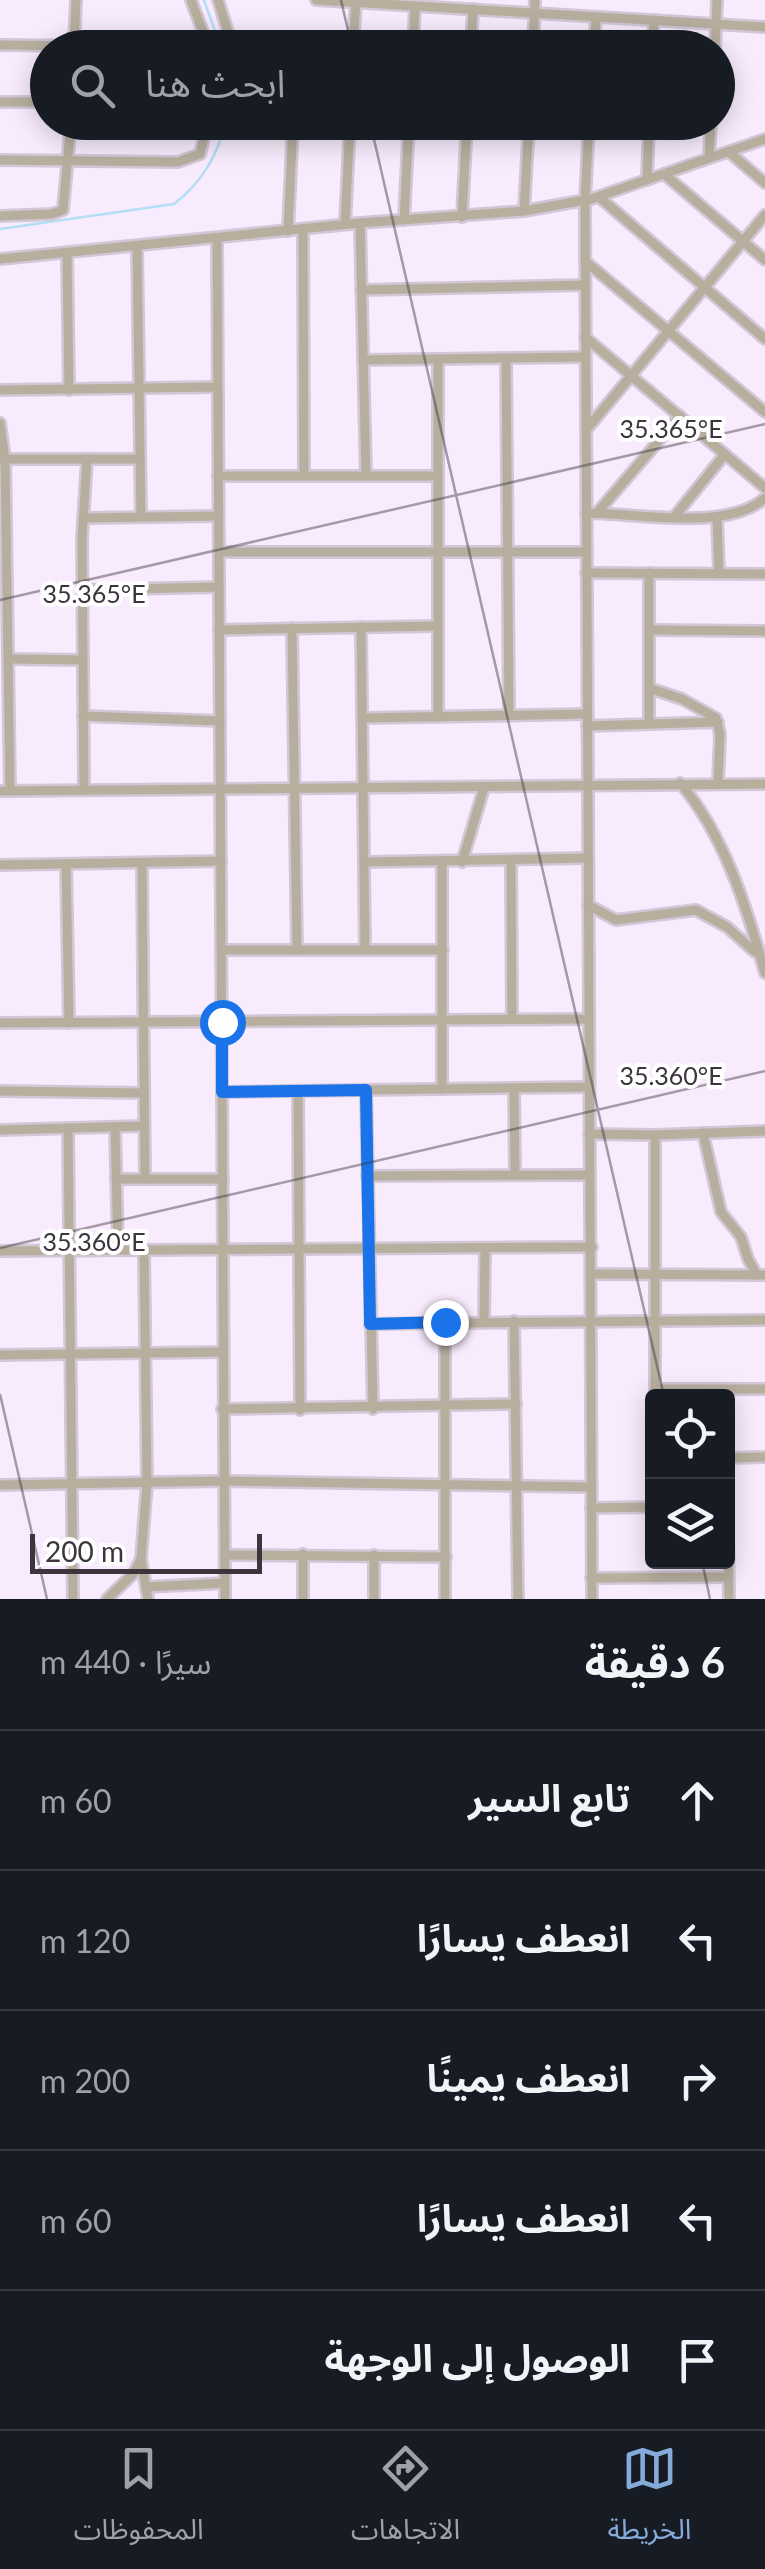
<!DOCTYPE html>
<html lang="ar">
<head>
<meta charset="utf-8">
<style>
  :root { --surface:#171b24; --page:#242831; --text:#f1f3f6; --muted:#9ea1a6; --line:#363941; --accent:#85abdb }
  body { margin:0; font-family:Lato,"Noto Sans Arabic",sans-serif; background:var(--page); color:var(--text); direction:rtl }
  .controls { position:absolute; right:30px; bottom:30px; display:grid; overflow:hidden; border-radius:10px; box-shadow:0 5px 25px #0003 }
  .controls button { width:90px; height:90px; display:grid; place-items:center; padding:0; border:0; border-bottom:2px solid var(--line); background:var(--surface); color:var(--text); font:50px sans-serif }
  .scale { position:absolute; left:30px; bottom:25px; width:232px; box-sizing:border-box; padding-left:10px; border:5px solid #3c353e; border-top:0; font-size:28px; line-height:35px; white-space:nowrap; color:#3c353e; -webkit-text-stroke:8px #fefefe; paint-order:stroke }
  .stop { position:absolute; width:30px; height:30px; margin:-22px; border:8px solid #1a73e8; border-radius:50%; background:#fff }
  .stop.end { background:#1a73e8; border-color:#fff; box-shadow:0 2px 10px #0008 }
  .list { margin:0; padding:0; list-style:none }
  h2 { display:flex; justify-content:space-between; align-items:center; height:130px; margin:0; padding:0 40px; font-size:42px }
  h2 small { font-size:32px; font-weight:400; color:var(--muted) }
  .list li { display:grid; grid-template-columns:65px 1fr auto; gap:30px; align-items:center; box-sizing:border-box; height:140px; padding:0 40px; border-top:2px solid var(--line) }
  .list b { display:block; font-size:38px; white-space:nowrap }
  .list em { font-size:32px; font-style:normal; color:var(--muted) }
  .icon { flex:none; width:55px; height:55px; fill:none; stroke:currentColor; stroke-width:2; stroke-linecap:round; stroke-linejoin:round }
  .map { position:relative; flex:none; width:765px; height:1599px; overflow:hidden; direction:ltr }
  .search { position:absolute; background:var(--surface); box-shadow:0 5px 25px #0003; left:30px; right:30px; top:30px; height:110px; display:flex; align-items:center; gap:25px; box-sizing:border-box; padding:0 35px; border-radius:55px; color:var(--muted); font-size:38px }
  .sheet { height:830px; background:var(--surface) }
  nav { display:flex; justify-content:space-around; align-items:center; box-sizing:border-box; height:140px; border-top:2px solid var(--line); background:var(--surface); font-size:28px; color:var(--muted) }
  nav a { display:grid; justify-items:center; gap:5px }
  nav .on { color:var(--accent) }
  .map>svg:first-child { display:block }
</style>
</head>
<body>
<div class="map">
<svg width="765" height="1599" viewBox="0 0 765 1599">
  <rect width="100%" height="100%" fill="#f8ebfd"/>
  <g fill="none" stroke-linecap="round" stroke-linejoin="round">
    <g stroke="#b3def5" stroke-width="2.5">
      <polyline points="204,0 221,48"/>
      <path d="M0 229 174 204C201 183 218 157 225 122"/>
    </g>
    <g stroke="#d2c7d7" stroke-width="14">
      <g id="minor">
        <polyline points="191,0 209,48"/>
        <polyline points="218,0 233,48"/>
        <polyline points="316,0 765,27"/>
        <polyline points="0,45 209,47"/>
        <polyline points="74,48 76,0"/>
        <polyline points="353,48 356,0"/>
        <polyline points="413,48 415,6"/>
        <polyline points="471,48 473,9"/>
        <polyline points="533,48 535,0"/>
        <polyline points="594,48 596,17"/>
        <polyline points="652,48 654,20"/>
        <polyline points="715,48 717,0"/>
        <polyline points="0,102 48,102"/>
        <polyline points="589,122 585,201 592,1599"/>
        <polyline points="729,152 765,183"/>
        <polyline points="709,158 711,122"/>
        <polyline points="0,160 178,162 200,154 208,122"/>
        <polyline points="664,174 765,260"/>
        <polyline points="647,180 649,122"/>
        <polyline points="599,197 765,339"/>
        <polyline points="524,211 529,122"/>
        <polyline points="0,216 52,214 63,210 71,122"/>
        <polyline points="462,217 467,122"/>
        <polyline points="404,220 409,122"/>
        <polyline points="360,223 366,476"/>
        <polyline points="345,224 350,122"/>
        <polyline points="303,229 304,475"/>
        <polyline points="288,231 293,122"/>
        <polyline points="217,238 225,1599"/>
        <polyline points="137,247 141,517"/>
        <polyline points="67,253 69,390"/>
        <polyline points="0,259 360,223 524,211 591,199 765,139"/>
        <polyline points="585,261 765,412"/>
        <polyline points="361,290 585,285"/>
        <polyline points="585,337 765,488"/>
        <polyline points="506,358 509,715"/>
        <polyline points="438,359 438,717"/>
        <polyline points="363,360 585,357"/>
        <polyline points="0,390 217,387"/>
        <polyline points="0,423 5,459 10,791"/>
        <polyline points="586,430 765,215"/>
        <polyline points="3,459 140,459"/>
        <polyline points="218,476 438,476"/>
        <path d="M586 513C635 513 727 532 765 498"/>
        <polyline points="597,513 680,416"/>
        <polyline points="675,516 725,454"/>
        <polyline points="717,517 719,573"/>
        <polyline points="83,518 218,516"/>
        <polyline points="219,552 586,552"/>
        <polyline points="586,573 765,574"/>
        <polyline points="649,573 649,723"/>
        <polyline points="82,590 219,587"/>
        <polyline points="361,627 365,949"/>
        <polyline points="292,628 297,950"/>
        <polyline points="219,630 438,626"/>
        <polyline points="649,630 765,631"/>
        <polyline points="9,659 83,660"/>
        <polyline points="649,688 682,699 716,718 720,734 718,783"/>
        <polyline points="83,716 220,721"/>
        <polyline points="363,718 587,714"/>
        <polyline points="587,726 718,722"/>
        <path d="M680 783C724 834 747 908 765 973"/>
        <polyline points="84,790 82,539 87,459"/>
        <polyline points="0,791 765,784"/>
        <polyline points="364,862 588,858"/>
        <polyline points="462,862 484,788"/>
        <polyline points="511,862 512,1019"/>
        <polyline points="142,863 145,1179"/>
        <polyline points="442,863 442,1089"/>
        <polyline points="66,864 69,1023"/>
        <polyline points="0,865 221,861"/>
        <polyline points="588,905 616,920 696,910 727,927 755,952"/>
        <polyline points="222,950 443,950"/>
        <polyline points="0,1023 589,1019"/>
        <polyline points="514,1088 515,1175"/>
        <polyline points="366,1090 373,1409"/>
        <polyline points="0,1091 144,1093"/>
        <polyline points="298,1091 300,1410"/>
        <polyline points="222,1092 589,1087"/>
        <polyline points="115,1127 118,1249"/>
        <polyline points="68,1128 73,1599"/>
        <polyline points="0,1130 144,1126"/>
        <polyline points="703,1133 721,1212 741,1237 748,1259 757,1275"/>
        <polyline points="589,1134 655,1135 655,1396"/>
        <polyline points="655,1135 765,1131"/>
        <polyline points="367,1176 590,1175"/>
        <polyline points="116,1179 223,1179"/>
        <polyline points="144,1249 147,1483 141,1559 148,1599"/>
        <polyline points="0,1251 592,1247"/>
        <polyline points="592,1274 765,1275"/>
        <polyline points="514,1321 518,1599"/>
        <polyline points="484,1322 485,1248"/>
        <polyline points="370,1324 765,1320"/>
        <polyline points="0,1355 222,1352"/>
        <polyline points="655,1389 765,1389"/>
        <polyline points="222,1409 516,1404"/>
        <polyline points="728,1458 765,1457"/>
        <polyline points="0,1485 223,1481 591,1487"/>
        <polyline points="591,1508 652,1507"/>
        <polyline points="728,1535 729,1599"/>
        <polyline points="303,1554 303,1599"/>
        <polyline points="225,1555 446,1557"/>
        <polyline points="591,1578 728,1577"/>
        <polyline points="146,1587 225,1583"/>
        <polyline points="107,1599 134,1573 141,1559"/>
        <polyline points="374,1599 374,1555"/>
        <polyline points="445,1599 445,1322"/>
      </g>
    </g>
    <use href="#minor" stroke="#b7ae9e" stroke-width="9"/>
  </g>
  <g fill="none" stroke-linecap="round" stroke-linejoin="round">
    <polyline stroke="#1a73e8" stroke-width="12" points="222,1022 222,1092 366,1090 370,1324 445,1322"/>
  </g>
  <path fill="none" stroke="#3c353e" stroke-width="2.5" stroke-opacity="0.45" d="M341 0 352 48M370 122 664 1396M0 600 765 424M0 1248 765 1071M0 1394 47 1599M702 1561 710 1599"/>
  <g font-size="25" text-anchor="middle" fill="#3c353e" stroke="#fefefe" stroke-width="8" stroke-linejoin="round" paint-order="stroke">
    <text x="671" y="438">35.365°E</text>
    <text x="94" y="603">35.365°E</text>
    <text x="671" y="1085">35.360°E</text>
    <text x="94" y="1251">35.360°E</text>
  </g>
</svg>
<div class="controls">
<button><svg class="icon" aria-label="locate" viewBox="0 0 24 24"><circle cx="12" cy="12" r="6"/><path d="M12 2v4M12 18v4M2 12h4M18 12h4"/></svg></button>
<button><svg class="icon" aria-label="layers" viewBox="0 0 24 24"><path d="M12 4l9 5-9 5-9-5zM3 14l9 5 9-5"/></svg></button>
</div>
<div class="scale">200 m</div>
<div class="stop" style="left:222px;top:1022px"></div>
<div class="stop end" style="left:445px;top:1322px"></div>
<div class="search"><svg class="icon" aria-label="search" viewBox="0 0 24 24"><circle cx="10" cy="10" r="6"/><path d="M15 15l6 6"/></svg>ابحث هنا</div>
</div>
<section class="sheet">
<h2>6 دقيقة<small>سيرًا · 440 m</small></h2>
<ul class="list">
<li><svg class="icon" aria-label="ahead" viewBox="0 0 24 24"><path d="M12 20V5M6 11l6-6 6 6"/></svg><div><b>تابع السير</b></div><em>60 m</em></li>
<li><svg class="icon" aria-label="left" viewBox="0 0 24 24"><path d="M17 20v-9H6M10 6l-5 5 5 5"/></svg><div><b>انعطف يسارًا</b></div><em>120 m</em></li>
<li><svg class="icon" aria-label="right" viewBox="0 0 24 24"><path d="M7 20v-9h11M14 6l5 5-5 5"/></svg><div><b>انعطف يمينًا</b></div><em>200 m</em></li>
<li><svg class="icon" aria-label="left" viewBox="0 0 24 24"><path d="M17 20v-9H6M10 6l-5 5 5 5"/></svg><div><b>انعطف يسارًا</b></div><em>60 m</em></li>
<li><svg class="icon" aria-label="arrive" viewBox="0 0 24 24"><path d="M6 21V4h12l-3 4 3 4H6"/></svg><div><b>الوصول إلى الوجهة</b></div></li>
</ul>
</section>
<nav>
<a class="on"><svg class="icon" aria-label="map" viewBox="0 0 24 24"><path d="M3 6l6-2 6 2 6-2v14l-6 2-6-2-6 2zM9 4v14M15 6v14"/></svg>الخريطة</a>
<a><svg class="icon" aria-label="directions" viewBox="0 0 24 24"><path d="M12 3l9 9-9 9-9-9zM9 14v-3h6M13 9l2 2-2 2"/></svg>الاتجاهات</a>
<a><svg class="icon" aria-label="saved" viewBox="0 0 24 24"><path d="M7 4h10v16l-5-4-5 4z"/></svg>المحفوظات</a>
</nav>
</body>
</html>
